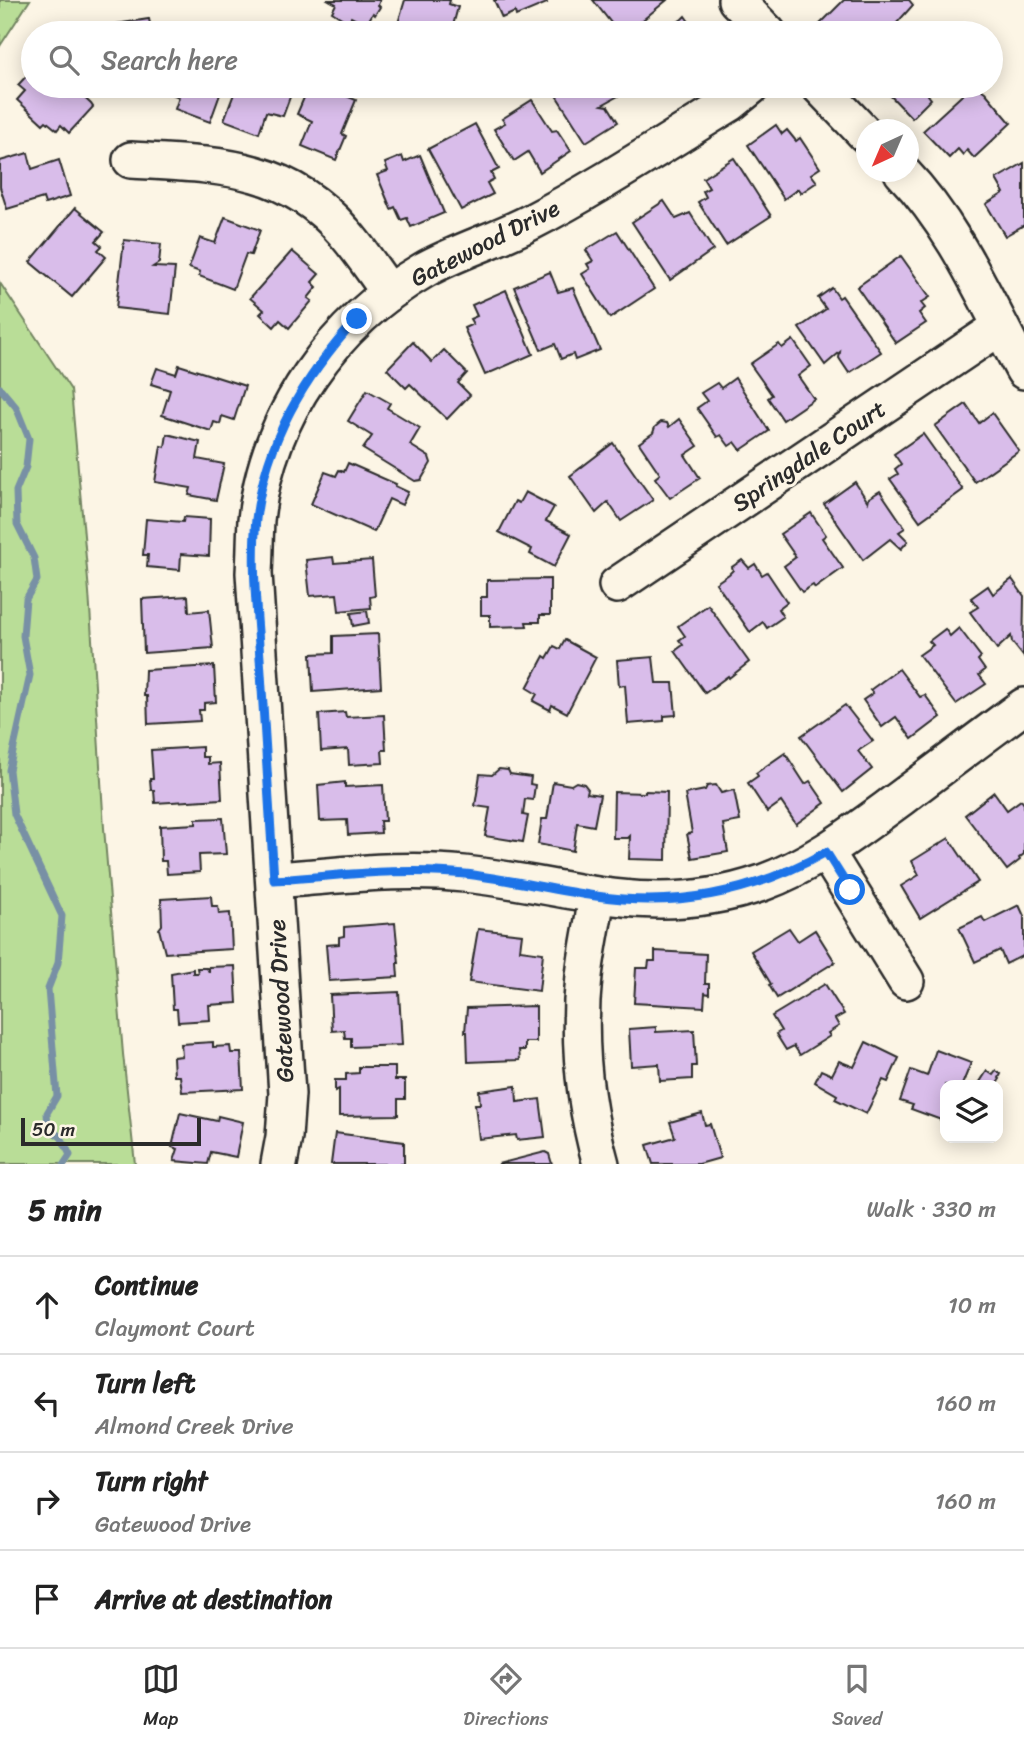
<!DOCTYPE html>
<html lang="en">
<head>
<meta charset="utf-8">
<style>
  :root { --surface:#fff; --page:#f2f2f2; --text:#222; --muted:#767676; --line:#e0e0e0; --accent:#2b2b2b }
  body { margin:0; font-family:Sriracha,sans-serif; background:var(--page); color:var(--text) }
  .controls { position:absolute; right:21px; bottom:21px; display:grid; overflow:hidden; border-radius:14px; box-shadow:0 4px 18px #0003 }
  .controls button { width:63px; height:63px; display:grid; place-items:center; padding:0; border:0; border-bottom:2px solid var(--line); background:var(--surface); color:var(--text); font:35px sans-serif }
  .compass { position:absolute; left:856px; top:119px; width:63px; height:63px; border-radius:50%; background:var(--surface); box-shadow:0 4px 18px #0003; rotate:224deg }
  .scale { position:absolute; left:21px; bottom:18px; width:180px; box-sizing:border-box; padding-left:7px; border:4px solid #2b2b2b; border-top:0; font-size:19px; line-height:24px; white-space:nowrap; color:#2b2b2b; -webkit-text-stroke:5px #fcf5e5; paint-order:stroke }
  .stop { position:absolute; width:21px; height:21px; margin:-16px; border:5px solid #1a73e8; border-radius:50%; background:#fff }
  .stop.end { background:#1a73e8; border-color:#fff; box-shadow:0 2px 7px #0008 }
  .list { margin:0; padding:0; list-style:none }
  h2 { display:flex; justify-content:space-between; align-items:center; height:91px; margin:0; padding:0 28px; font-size:30px }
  h2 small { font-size:23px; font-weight:400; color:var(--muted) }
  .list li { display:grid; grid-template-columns:46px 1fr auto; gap:21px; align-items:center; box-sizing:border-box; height:98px; padding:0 28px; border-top:2px solid var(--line) }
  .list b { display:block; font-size:26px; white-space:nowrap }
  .list p { margin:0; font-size:23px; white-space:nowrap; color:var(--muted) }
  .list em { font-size:23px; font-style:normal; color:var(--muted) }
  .icon { flex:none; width:38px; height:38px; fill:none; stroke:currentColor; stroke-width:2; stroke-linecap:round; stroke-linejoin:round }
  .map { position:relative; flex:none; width:1024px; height:1164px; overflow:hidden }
  .search { position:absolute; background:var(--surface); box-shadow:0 4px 18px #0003; left:21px; right:21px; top:21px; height:77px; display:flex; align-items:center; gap:18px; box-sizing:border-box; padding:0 24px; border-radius:38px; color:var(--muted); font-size:26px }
  .sheet { height:483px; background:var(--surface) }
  nav { display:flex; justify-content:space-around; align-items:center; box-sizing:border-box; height:98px; border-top:2px solid var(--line); background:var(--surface); font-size:19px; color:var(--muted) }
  nav a { display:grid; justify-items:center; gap:4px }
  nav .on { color:var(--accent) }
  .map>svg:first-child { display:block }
</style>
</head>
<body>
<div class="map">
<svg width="1024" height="1164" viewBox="0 0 1024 1164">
  <rect width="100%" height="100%" fill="#fcf5e5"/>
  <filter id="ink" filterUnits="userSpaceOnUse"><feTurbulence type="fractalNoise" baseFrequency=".0143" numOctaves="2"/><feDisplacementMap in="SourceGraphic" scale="14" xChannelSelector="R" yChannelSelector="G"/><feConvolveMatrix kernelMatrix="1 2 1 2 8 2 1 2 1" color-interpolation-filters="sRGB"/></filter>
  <g filter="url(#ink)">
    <g fill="#b9dd97" stroke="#728461" stroke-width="2">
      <polygon points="0,0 30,0 0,46"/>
      <polygon points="0,283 71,390 89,592 104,828 123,1054 135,1164 0,1164"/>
    </g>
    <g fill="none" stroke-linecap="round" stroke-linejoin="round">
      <polyline stroke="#7890a5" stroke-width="7" points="0,388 16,407 29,439 26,467 16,491 17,524 34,558 37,580 26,599 23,636 30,675 9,770 14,814 62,916 58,963 48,989 57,1096 47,1113 48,1128 61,1137 70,1155 64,1164"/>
    </g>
    <g fill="#d9bdea" stroke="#2b2b2b" stroke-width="2">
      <polygon points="329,0 380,0 378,5 380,7 375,15 373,13 366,25 351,17 348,22 332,12 336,4"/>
      <polygon points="405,0 450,0 449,4 458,7 451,33 395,33"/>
      <polygon points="494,0 546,0 547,3 516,16 515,12 502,18"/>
      <polygon points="593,0 667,0 627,33 619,33"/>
      <polygon points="844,0 909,0 913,5 888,33 828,33 820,24"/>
      <polygon points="685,16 697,33 662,33 682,19"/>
      <polygon points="149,19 152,33 97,33 96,27"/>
      <polygon points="31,71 33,86 72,86 91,104 93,107 69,133 61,125 57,130 46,121 43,124 17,100 25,91 18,85"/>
      <polygon points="105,86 142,86 142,90 107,96"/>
      <polygon points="166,86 223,86 210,122 175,109 179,97 172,94 174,89"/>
      <polygon points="237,86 294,86 283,116 266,112 259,133 224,120"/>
      <polygon points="309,86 321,90 323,86 331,86 337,88 339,93 356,100 342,134 346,136 336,160 302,146 312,121 297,114"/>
      <polygon points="550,86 614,86 620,95 602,105 608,106 618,122 586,142"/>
      <polygon points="892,86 938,86 928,95 931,99 912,118 886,91"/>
      <polygon points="972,86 976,86 985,92 1011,123 974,158 967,150 963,155 958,149 949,158 923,131"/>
      <polygon points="532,100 552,131 557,130 571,151 540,172 528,152 514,161 494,129 505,123 502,119"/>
      <polygon points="475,124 499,169 491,173 494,179 487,183 493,194 461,210 428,149"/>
      <polygon points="776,125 782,134 787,130 796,141 800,138 820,168 811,174 817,182 801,193 798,189 784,199 748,145"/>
      <polygon points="28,153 32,169 59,160 70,196 45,204 43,198 7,209 0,187 0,161"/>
      <polygon points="420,155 444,213 411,227 407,218 401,220 395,207 391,209 377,175 388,171 385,163 402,156 404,162"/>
      <polygon points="734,158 771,216 726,245 698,202 706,197 703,191 709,188 703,178"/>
      <polygon points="1024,163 1024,225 1005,236 986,204 1004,193 996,179"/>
      <polygon points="664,201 676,219 690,213 713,250 670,280 632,222"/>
      <polygon points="75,208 104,232 96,241 102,246 98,250 106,257 72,297 30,262"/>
      <polygon points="225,217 260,230 251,255 246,254 233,289 199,276 200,272 189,268 200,238 215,243"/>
      <polygon points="617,231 654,289 610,318 582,274 590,269 587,264 593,261 586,250"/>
      <polygon points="124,240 161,244 159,263 153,267 175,268 170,314 116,308"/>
      <polygon points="292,251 319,274 312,282 317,287 308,298 312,301 289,328 280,320 274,327 260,314 264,310 250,298"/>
      <polygon points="901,256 930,297 921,303 925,308 919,313 926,323 896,343 857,287"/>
      <polygon points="550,272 558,292 573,288 600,350 575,360 573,354 561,359 555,344 541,350 514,287"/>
      <polygon points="832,288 839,298 842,296 881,352 849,373 839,358 840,352 825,365 799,328 826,309 818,298"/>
      <polygon points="506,290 533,354 485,375 464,328 473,324 470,319 477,316 472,305"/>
      <polygon points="793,340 811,366 798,376 814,399 783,420 768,398 772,395 750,364 779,344 782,348"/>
      <polygon points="413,342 432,362 444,350 467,373 458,383 470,395 447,419 410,384 406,388 387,369"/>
      <polygon points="179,365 245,386 234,420 222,416 220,424 214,422 211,431 162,415 170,390 151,384 157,368 176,374"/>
      <polygon points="735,378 769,431 741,450 735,442 729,446 721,435 717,437 697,408 707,401 701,393 717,383 721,388"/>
      <polygon points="367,390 390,403 387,408 420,428 410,445 429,457 431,463 421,480 415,481 363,449 372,436 348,421"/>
      <polygon points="966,404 979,423 992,413 1019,451 975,482 935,426"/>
      <polygon points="679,419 698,446 685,455 700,478 670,498 655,478 660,474 639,443 653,433 655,427 661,422 667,423 669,427"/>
      <polygon points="167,434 200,442 197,459 224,464 216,500 189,495 191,488 155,482 161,446 165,447"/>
      <polygon points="923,434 963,490 920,521 890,479 898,474 895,469 901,464 894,454"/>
      <polygon points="613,443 653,500 621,521 608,502 596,513 570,476"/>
      <polygon points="348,463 396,484 395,486 408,492 402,505 389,499 374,532 311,504 325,472 336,476 339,470 344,472"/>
      <polygon points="855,482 868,502 869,498 880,491 905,528 899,532 908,541 901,549 890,539 863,560 824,504"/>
      <polygon points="525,492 554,507 546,521 571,534 554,567 530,554 532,549 499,532 515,501 519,503"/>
      <polygon points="811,513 826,535 822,538 843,568 815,588 813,585 802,592 784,566 796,557 780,534"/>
      <polygon points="184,517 210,519 209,556 181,554 180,570 147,567 148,555 143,555 146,519 183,522"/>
      <polygon points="333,557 334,563 372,560 375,596 370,597 371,608 339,611 337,594 310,596 306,560"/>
      <polygon points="742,560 749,568 755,564 762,575 767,572 787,602 778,609 783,617 767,628 763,622 750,632 716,583 729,574 733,570 732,567"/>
      <polygon points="550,579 550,615 540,615 540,622 526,622 527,626 490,627 490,615 481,615 481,597 487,597 487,580"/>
      <polygon points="1012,579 1024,596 1023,656 1012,642 1011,636 997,649 970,612 978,607 971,598 988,586 993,594"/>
      <polygon points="188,596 189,612 209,610 213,648 144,653 142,599"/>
      <polygon points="708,605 749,662 729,678 728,676 705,693 675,651 683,645 679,640 685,636 678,626"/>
      <polygon points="367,611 369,623 353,626 351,613"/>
      <polygon points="959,628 981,657 978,660 985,670 979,675 986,684 956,704 919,655 933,645 929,641 945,629 950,636"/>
      <polygon points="378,634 381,687 313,692 311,654 333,653 333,636"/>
      <polygon points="565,640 596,657 567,713 552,705 550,710 533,701 537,694 527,688 544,656 547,658 554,646 560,649"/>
      <polygon points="653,657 656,683 673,683 676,715 664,716 664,721 628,724 625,685 619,686 617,660"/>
      <polygon points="214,666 216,702 204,703 204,710 199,710 200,721 148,724 147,696 144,696 145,670"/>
      <polygon points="899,669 920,697 925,695 941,717 912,739 896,717 882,727 863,700 873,693 870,690"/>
      <polygon points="845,705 873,741 858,751 872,769 843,792 801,736"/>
      <polygon points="345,712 346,717 384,715 386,750 382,750 383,763 349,765 348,749 321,751 319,714"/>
      <polygon points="202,747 202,757 208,757 208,764 220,763 222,799 155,803 154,790 151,790 150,779 153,779 151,750"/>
      <polygon points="785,753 805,784 810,781 825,803 796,824 781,802 767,812 748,783 758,776 756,773"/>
      <polygon points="499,769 508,770 510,774 531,777 530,784 535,785 533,800 525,799 523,815 528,816 523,842 485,836 490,808 475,806 480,774 492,775"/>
      <polygon points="345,782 345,787 383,785 385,821 380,821 381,833 348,835 347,820 320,821 318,785"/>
      <polygon points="553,782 571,785 576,782 584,784 588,789 587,793 600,795 594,826 577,823 573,851 538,844 542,819 547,819"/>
      <polygon points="716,785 721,793 734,790 740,821 723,824 728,852 692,858 687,834 692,833 685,794 705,790 707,786"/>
      <polygon points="645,791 667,792 666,860 629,859 630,836 628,838 613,838 614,792 645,793"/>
      <polygon points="994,792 1007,810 1021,800 1024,804 1024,854 1019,858 1020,860 1007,870 965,815"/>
      <polygon points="223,818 226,854 199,855 200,872 167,874 166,861 161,861 160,826 196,824 196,819"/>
      <polygon points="949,838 978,882 920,918 901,886 919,875 912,861"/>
      <polygon points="211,896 212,906 218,906 219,914 230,913 232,949 165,953 159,929 162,925 161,899"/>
      <polygon points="1019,905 1024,916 1024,955 1006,964 1000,950 975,962 959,928 982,917 985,922"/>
      <polygon points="395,923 399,963 397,963 398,977 329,981 326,945 339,944 339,937 344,936 344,927"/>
      <polygon points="789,928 798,941 815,930 835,962 777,998 769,985 771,984 751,951"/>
      <polygon points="478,929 522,934 520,950 543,953 539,991 469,982"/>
      <polygon points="655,951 706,954 705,984 709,984 709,994 705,993 704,1007 634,1003 636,968 648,968 649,961 655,961"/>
      <polygon points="235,966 237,1003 209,1005 210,1020 178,1022 177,1009 173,1009 171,973 193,969 193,973 198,973 197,968 207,968 209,972 209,967"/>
      <polygon points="825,984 844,1014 835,1019 839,1026 828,1033 830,1036 800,1055 794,1046 786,1050 776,1034 781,1031 772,1016"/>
      <polygon points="399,992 402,1045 351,1047 351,1038 345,1038 344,1030 332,1031 330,995"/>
      <polygon points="536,1006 536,1042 525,1042 525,1050 519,1050 520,1060 468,1062 467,1032 465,1032 467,1008"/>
      <polygon points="656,1027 656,1032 694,1030 696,1066 692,1066 692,1079 660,1081 659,1064 631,1066 629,1029"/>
      <polygon points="213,1042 213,1047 230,1046 231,1053 241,1053 243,1089 182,1092 180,1076 174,1076 173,1057 182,1056 181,1044"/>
      <polygon points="866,1042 899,1058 888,1082 883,1080 866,1114 835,1099 837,1095 815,1082 821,1070 832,1075 839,1061 854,1067"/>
      <polygon points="936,1050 971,1063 962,1085 945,1085 944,1121 911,1109 913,1105 900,1101 911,1070 927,1076"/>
      <polygon points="359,1067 395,1067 395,1080 405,1080 405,1099 398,1099 398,1115 339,1116 339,1089 335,1091 335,1080 346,1080 346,1074 359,1073"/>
      <polygon points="987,1071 993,1075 996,1071 1001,1074 999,1078 1000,1079 996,1085 978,1085"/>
      <polygon points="516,1086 517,1102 540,1099 545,1137 517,1140 516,1135 479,1139 475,1104 480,1104 479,1091"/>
      <polygon points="180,1113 217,1121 218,1116 243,1122 236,1157 211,1152 208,1164 174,1161 178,1149 172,1147"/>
      <polygon points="702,1113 705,1125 710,1124 720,1158 699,1164 653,1164 647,1145 675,1137 670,1122"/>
      <polygon points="335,1133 404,1142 404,1164 331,1164"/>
      <polygon points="545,1152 549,1154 552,1164 498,1164"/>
    </g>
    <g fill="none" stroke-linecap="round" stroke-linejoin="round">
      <g stroke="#2b2b2b" stroke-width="40">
        <g id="minor">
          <polyline points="736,0 768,33"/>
          <polyline points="819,86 866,135"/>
          <path d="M131 160C214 165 285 163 344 232 361 251 374 272 389 292"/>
          <path d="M902 172C956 228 987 303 1024 371"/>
          <polyline points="617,585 1000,327"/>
          <polyline points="826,852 906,981"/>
          <path d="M274 880C337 876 402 867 464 874 572 885 651 921 762 883 814 864 857 830 901 798 942 767 983 736 1024 706"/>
          <path d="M597 896C593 923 587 950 584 976 577 1040 584 1103 601 1164"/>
          <path d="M279 1164 284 1137 287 1094 254 573C255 556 255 538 256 520 267 415 334 322 424 270 458 251 496 240 531 222 599 187 665 143 731 103L752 86"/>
        </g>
      </g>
      <use href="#minor" stroke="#fcf5e5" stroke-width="35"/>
    </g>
  </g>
  <g fill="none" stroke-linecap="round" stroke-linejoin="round" filter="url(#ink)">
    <path stroke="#1a73e8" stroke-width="9" d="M357 319C304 377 266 440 256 519 251 570 258 623 261 673 265 742 270 811 274 880 337 876 403 867 465 874 509 879 552 890 596 896 678 908 755 892 826 852L850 890"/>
  </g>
  <g text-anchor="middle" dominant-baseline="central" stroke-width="6" stroke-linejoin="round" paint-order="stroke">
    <g font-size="24" fill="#2b2b2b" stroke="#fcf5e5">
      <text transform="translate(485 243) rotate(-27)">Gatewood Drive</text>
      <text transform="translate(809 456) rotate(-34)">Springdale Court</text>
      <text transform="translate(281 1001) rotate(-93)">Gatewood Drive</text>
    </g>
  </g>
</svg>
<div class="controls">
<button><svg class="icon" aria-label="layers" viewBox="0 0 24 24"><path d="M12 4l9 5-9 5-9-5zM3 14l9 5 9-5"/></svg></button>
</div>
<svg class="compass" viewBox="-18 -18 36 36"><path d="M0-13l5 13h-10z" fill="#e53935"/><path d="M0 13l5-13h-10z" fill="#767676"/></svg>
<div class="scale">50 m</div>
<div class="stop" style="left:850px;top:890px"></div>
<div class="stop end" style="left:357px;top:319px"></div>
<div class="search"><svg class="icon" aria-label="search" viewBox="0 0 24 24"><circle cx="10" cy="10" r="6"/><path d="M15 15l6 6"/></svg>Search here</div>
</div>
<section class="sheet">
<h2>5 min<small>Walk · 330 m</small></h2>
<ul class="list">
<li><svg class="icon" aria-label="ahead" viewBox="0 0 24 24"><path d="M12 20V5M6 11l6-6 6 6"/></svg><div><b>Continue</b><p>Claymont Court</p></div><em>10 m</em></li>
<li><svg class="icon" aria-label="left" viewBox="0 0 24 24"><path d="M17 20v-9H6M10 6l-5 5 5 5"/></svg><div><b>Turn left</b><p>Almond Creek Drive</p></div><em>160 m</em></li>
<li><svg class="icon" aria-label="right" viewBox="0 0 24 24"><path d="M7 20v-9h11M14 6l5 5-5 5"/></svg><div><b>Turn right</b><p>Gatewood Drive</p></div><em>160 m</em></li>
<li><svg class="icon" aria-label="arrive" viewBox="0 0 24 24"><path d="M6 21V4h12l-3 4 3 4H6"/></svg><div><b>Arrive at destination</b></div></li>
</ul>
</section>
<nav>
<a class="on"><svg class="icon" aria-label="map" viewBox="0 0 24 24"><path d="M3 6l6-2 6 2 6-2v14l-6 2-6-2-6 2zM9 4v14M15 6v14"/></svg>Map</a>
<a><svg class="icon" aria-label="directions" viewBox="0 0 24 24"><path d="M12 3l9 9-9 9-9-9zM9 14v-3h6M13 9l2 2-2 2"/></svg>Directions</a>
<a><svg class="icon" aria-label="saved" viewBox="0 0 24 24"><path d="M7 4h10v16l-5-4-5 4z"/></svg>Saved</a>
</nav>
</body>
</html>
